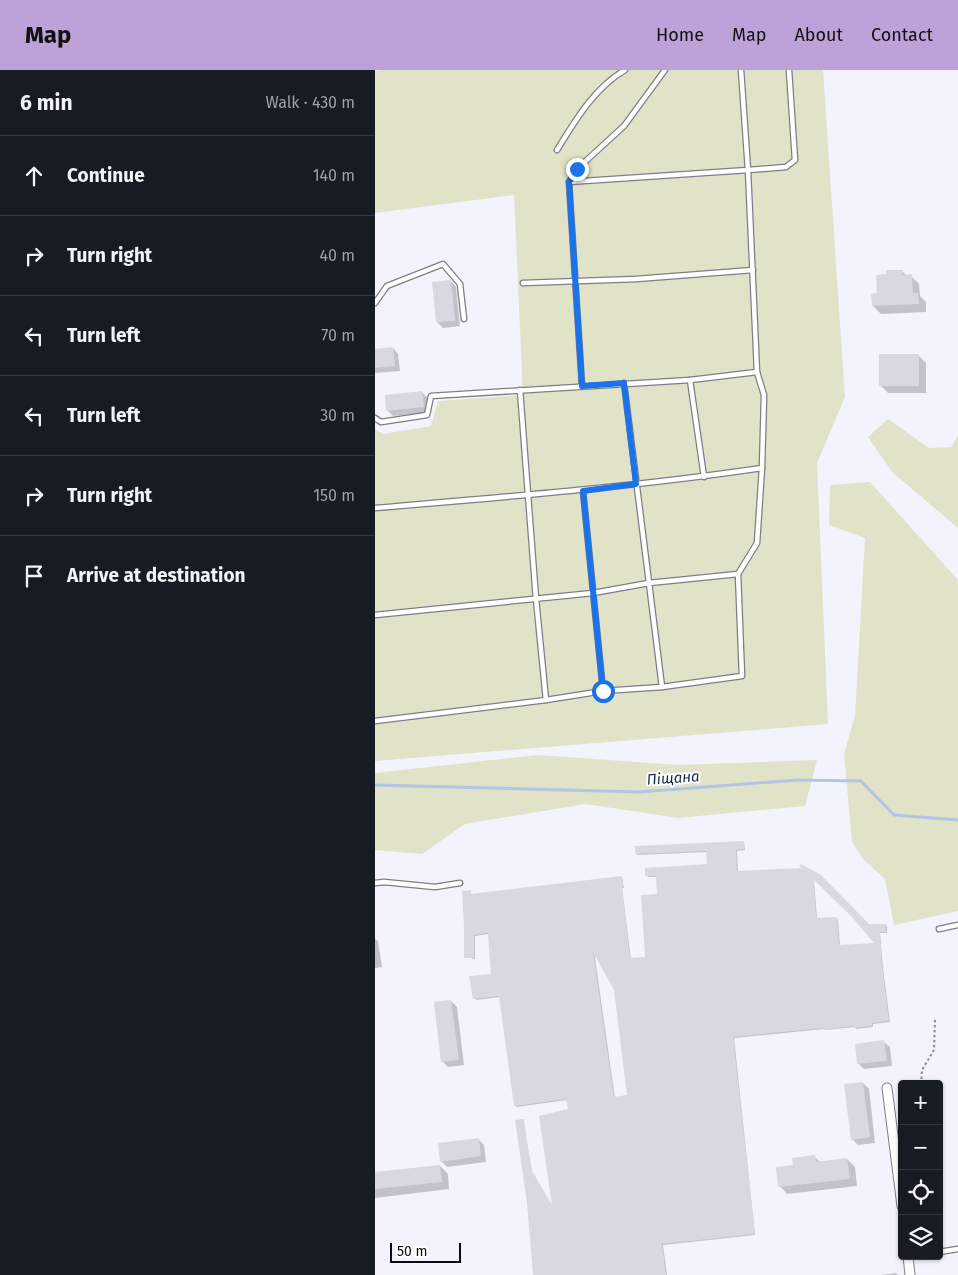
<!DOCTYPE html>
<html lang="en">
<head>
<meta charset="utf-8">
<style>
  :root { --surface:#171b24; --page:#20242c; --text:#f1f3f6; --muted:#9ea1a6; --line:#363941; --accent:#bca2d9 }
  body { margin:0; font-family:"Fira Sans",sans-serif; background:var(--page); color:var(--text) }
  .controls { position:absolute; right:15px; bottom:15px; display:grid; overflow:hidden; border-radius:5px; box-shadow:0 1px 4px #0004 }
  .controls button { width:45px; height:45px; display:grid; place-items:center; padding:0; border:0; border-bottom:1px solid var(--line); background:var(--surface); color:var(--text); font:25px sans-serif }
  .scale { position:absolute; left:15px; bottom:12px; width:71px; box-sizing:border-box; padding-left:5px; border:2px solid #0c0c10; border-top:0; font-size:14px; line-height:18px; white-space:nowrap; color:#0c0c10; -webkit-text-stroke:4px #fff; paint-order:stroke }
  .stop { position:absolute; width:15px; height:15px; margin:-11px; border:4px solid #1a73e8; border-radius:50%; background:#fff }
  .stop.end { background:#1a73e8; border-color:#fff; box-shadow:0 1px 5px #0008 }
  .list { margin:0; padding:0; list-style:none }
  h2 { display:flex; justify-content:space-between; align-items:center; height:65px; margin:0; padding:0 20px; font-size:21px }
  h2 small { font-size:16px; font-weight:400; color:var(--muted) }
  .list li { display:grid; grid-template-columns:32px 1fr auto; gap:15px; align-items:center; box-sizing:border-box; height:80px; padding:0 20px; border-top:1px solid var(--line) }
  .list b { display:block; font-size:19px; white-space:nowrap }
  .list em { font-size:16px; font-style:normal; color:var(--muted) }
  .icon { flex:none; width:28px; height:28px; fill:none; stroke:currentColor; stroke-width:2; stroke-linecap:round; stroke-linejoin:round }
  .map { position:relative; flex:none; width:583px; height:1205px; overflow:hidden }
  header { display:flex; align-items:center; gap:30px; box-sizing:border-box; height:70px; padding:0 25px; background:var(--accent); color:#111 }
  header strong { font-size:24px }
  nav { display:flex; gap:28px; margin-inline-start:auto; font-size:18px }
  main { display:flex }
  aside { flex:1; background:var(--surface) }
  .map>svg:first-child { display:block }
</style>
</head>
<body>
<header>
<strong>Map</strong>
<nav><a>Home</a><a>Map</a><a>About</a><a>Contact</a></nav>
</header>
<main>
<aside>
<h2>6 min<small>Walk · 430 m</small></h2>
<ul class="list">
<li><svg class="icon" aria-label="ahead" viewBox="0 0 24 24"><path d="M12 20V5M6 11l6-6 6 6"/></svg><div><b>Continue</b></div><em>140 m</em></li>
<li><svg class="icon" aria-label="right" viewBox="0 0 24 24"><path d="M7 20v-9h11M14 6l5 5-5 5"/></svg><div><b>Turn right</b></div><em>40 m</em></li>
<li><svg class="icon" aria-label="left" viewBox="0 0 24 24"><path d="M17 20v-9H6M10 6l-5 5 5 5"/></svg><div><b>Turn left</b></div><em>70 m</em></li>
<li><svg class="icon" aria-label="left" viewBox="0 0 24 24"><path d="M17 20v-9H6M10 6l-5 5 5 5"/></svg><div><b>Turn left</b></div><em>30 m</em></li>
<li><svg class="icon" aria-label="right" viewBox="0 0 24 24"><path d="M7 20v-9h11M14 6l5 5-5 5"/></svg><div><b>Turn right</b></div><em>150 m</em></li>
<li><svg class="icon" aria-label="arrive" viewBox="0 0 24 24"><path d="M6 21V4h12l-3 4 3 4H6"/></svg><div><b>Arrive at destination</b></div></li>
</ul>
</aside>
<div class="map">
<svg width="583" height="1205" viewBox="0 0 583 1205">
  <rect width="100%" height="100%" fill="#f3f3fe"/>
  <g fill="#e0e3c8">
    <polygon points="7,0 448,0 470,327 442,393 453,654 0,691 0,359 8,364 56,356 63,331 148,325 139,125 0,143 0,1"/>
    <polygon points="513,349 554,378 576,377 583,366 583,458 517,402 493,367"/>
    <polygon points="495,412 583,510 583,841 519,855 510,809 488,789 477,772 469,684 480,646 490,468 454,455 455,415"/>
    <polygon points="163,685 304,695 442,690 430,736 303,748 211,734 90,754 47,784 0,780 0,703"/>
  </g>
  <g fill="#0003" fill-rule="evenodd">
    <polygon points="527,201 532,206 536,206 544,214 545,226 551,232 551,242 506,244 498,236 512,205"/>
    <polygon points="76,211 81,217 85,256 68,258 62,252 59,213"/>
    <polygon points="18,278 23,284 25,301 0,303 0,288"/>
    <polygon points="543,285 551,293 551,323 513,323 505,315"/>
    <polygon points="47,322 52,328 54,342 18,346 12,340"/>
    <path d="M369 772 370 780 362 781 363 802 430 799 497 860 510 855 512 856V863H505L508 898 515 952 498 954V957L481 959 480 957 450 960 449 959 359 968 380 1165 288 1175 292 1205H159L148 1050 157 1102 178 1139 194 1040 192 1030 141 1037 140 1035 125 927 101 930 100 928 117 905 114 864 100 866V889L91 887 95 821 97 825 247 808 249 818H247L256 890 272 889 284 826 282 807H273L272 806 333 795 332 782 263 785 261 783ZM439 809 477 846 502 874 465 876 463 850 462 848 442 849ZM219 881 240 920 253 1026 240 1028Z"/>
    <polygon points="0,869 3,871 7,897 0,898"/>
    <polygon points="76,931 82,937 89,995 73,997 67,991"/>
    <polygon points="509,972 515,977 517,996 489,999 483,993"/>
    <polygon points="488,1013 494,1019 500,1073 483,1075 477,1069"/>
    <polygon points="103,1069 109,1075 111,1092 72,1097 66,1091"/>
    <polygon points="440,1087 445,1092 472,1089 480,1097 482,1116 412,1124 405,1116 419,1096"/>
    <polygon points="65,1096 73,1104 74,1119 0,1128 0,1103"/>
    <polygon points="521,1203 523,1205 505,1205"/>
  </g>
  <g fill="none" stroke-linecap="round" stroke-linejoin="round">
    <polyline stroke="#b2c5e6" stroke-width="3" points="0,715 264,722 423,710 486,711 519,745 583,750"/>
  </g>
  <g fill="#d8d8e2" fill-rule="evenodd">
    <polygon points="511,200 528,200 528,205 537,204 538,223 543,223 544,234 497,236 496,224 502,223 501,205 511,204"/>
    <polygon points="76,210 80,251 61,252 57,212"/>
    <polygon points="18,277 20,296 0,298 0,279"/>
    <rect x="504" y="284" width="40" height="32"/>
    <polygon points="47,321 49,337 11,341 10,325"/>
    <path d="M369 771V779L361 780 362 801 427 798 424 796 426 794 446 805 494 854H511V862H505L507 896 514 951 497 953V956L479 958 478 956 448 960V958L358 967 380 1164 287 1174 291 1205H158L152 1133 140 1050 149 1049 156 1099 177 1135 164 1046 193 1039 191 1029 139 1036 124 926 98 929 94 906 116 904 113 863 99 865V888H89V856L87 821 96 820V824L247 806 248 817H247L255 888 270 887 266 825 282 824 281 806H270V798L332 794 331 781 260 784V776ZM439 810 476 846 499 873 464 875 462 847 441 848ZM218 882 239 920 252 1025 239 1027Z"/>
    <polygon points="76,930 84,990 66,992 59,932"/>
    <polygon points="509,970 512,991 482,994 480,974"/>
    <polygon points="488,1012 495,1067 476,1070 469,1014"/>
    <polygon points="104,1068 106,1086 65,1092 63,1073"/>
    <polygon points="440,1085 441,1092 472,1088 475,1109 403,1117 401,1097 418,1095 417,1088"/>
    <polygon points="65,1095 67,1112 0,1119 0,1102"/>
  </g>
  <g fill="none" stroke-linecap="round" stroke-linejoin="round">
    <g stroke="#7e7e88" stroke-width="7">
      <g id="service">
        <path d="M182 80C200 51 219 18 250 0"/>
        <polyline points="194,112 373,100 366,0"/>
        <polyline points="148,213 261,209 378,200"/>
        <polyline points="0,233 12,216 68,194 85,214 89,249"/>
        <polyline points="315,310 329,407"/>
        <polyline points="249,313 287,617"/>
        <polyline points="207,316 194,112 202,99 249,56 290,0"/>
        <polyline points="145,320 161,529 171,630"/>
        <polyline points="0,348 6,352 52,345 56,326 315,310 382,302 373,100 411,97 420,90 414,0"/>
        <polyline points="208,421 228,621"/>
        <path d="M0 438C129 427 258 417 387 398L389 325 382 302"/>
        <polyline points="0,545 218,523 274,513 363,504"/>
        <polyline points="0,651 171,630 228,621 287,617 367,606 363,504 382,473 387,398"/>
        <polyline points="0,813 9,812 60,817 85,813"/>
        <polyline points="564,859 583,855"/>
        <polyline points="564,1182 583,1179"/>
      </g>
    </g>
    <g stroke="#7e7e88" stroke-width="11">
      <g id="minor">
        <polyline points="512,1018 527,1136"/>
        <polyline points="533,1186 535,1205"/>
      </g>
    </g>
    <polyline stroke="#898991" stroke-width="2" stroke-dasharray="2.5 2.5" stroke-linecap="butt" points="546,1014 547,1000 559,980 560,949"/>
    <use href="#service" stroke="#fff" stroke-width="4.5"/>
    <use href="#minor" stroke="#fff" stroke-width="9"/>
  </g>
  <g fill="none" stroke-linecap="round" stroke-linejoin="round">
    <polyline stroke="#1a73e8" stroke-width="6" points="202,99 194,112 207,316 249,313 261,414 208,421 228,621"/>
  </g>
  <g text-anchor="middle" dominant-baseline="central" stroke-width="4" stroke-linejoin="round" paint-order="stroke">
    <g font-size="15" font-style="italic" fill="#122a53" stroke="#fff">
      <text transform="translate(298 708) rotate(-4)">Піщана</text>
    </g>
  </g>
</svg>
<div class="controls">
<button>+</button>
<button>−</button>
<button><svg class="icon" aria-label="locate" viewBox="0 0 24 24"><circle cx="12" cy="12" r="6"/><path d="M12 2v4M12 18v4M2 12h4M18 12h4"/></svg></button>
<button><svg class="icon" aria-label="layers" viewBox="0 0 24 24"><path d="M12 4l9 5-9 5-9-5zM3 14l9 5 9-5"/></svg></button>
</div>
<div class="scale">50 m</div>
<div class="stop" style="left:228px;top:621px"></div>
<div class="stop end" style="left:202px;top:99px"></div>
</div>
</main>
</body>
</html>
